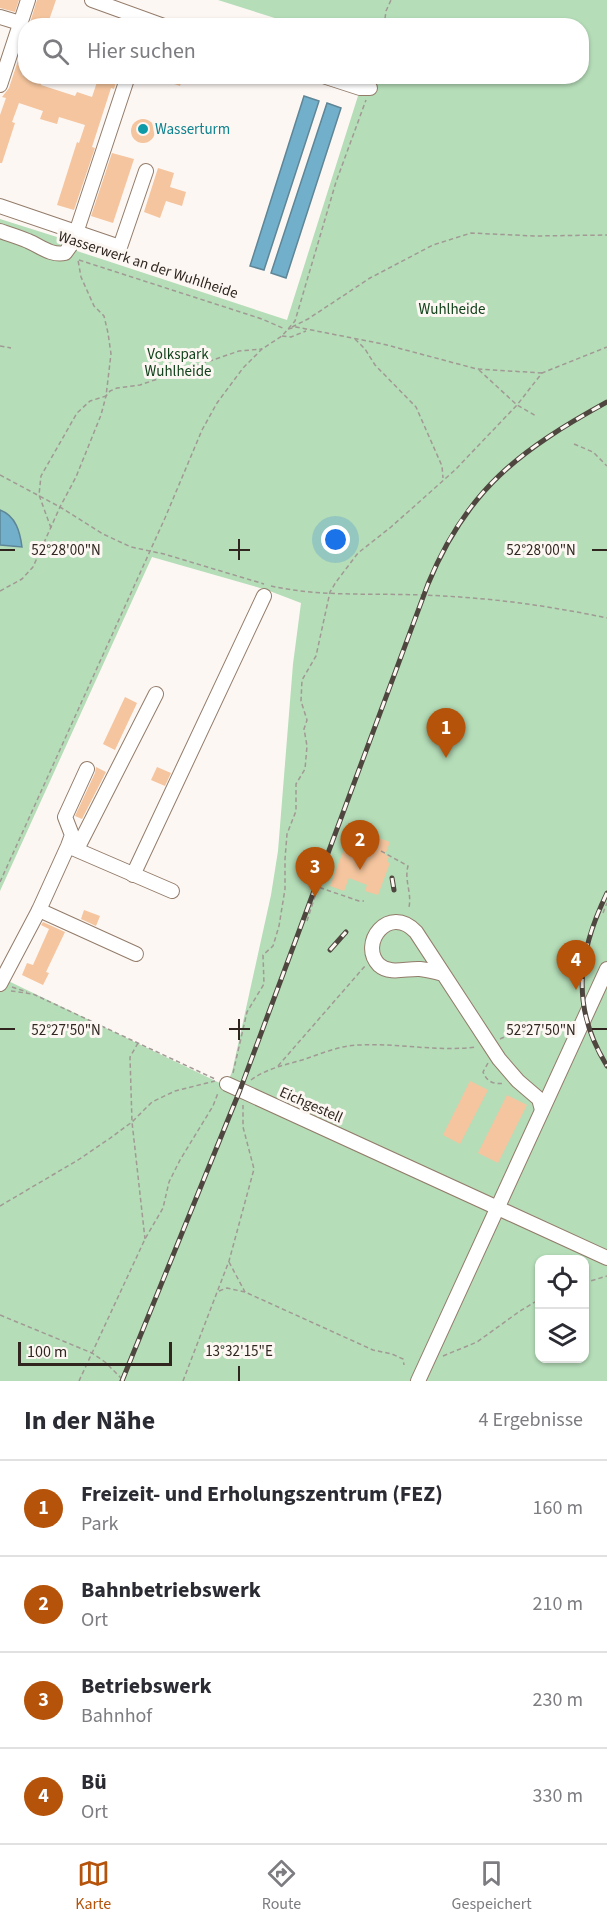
<!DOCTYPE html>
<html lang="de">
<head>
<meta charset="utf-8">
<style>
  :root { --surface:#fff; --page:#f2f2f3; --text:#2b2b33; --muted:#7c7c81; --line:#e1e1e2; --accent:#b45309 }
  body { margin:0; font-family:"Source Sans 3",sans-serif; background:var(--page); color:var(--text) }
  .controls { position:absolute; right:18px; bottom:18px; display:grid; overflow:hidden; border-radius:12px; box-shadow:0 2px 4px #0004 }
  .controls button { width:54px; height:54px; display:grid; place-items:center; padding:0; border:0; border-bottom:2px solid var(--line); background:var(--surface); color:var(--text); font:30px sans-serif }
  .scale { position:absolute; left:18px; bottom:15px; width:154px; box-sizing:border-box; padding-left:6px; border:3px solid #30261f; border-top:0; font-size:16px; line-height:21px; white-space:nowrap; color:#30261f; -webkit-text-stroke:4px #fdf7f3; paint-order:stroke }
  .you { position:absolute; left:336px; top:540px; width:21px; height:21px; margin:-15px; border:4px solid #fff; border-radius:50%; background:#1a73e8; box-shadow:0 0 0 9px #1a73e833 }
  .badge { display:grid; place-items:center; width:39px; height:39px; border-radius:50%; background:var(--accent); color:#fff; font-size:20px; font-weight:700 }
  .pin { position:absolute; translate:-50% -50px; filter:drop-shadow(0 2px 3px #0008) }
  .pin::after { content:''; position:absolute; top:32px; width:21px; height:18px; background:inherit; clip-path:polygon(0 0,100% 0,50% 100%) }
  .list { margin:0; padding:0; list-style:none }
  h2 { display:flex; justify-content:space-between; align-items:center; height:78px; margin:0; padding:0 24px; font-size:26px }
  h2 small { font-size:20px; font-weight:400; color:var(--muted) }
  .list li { display:grid; grid-template-columns:39px 1fr auto; gap:18px; align-items:center; box-sizing:border-box; height:96px; padding:0 24px; border-top:2px solid var(--line) }
  .list b { display:block; font-size:22px; white-space:nowrap }
  .list p { margin:0; font-size:20px; white-space:nowrap; color:var(--muted) }
  .list em { font-size:20px; font-style:normal; color:var(--muted) }
  .icon { flex:none; width:33px; height:33px; fill:none; stroke:currentColor; stroke-width:2; stroke-linecap:round; stroke-linejoin:round }
  .map { position:relative; flex:none; width:607px; height:1381px; overflow:hidden }
  .search { position:absolute; background:var(--surface); box-shadow:0 2px 4px #0004; left:18px; right:18px; top:18px; height:66px; display:flex; align-items:center; gap:15px; box-sizing:border-box; padding:0 21px; border-radius:24px; color:var(--muted); font-size:22px }
  .sheet { height:462px; background:var(--surface) }
  nav { display:flex; justify-content:space-around; align-items:center; box-sizing:border-box; height:84px; border-top:2px solid var(--line); background:var(--surface); font-size:16px; color:var(--muted) }
  nav a { display:grid; justify-items:center; gap:3px }
  nav .on { color:var(--accent) }
  .map>svg:first-child { display:block }
</style>
</head>
<body>
<div class="map">
<svg width="607" height="1381" viewBox="0 0 607 1381">
  <rect width="100%" height="100%" fill="#fdf7f3"/>
  <path fill="#b5ddb8" fill-rule="evenodd" d="M218 0H607V1381H0V977L226 1086 232 1072 271 895 278 851 293 664 301 603 267 590 152 557 0 891V545L22 547 5 512 0 510V219L79 244 77 251 287 320 364 77 582 76V26L297 25ZM540 1260H584V1358H540Z"/>
  <g fill="#72afca" stroke="#5e8697" stroke-width="1.5">
    <polygon points="304,96 319,101 264,270 250,266"/>
    <polygon points="327,103 341,108 286,278 271,273"/>
    <path d="M0 510C16 516 20 532 22 547L0 545Z"/>
  </g>
  <g fill="#f4c59e">
    <polygon points="0,0 19,0 15,12 0,8"/>
    <polygon points="37,0 56,0 47,26 29,26"/>
    <polygon points="26,36 26,64 22,75 42,82 41,85 75,96 77,92 92,97 99,76 118,76 114,89 111,88 92,147 95,148 74,210 57,205 77,142 79,143 85,125 59,117 57,124 40,119 43,111 19,103 12,122 15,123 2,163 0,163 0,115 6,98 2,97 9,88"/>
    <polygon points="157,76 183,76 180,86 157,78"/>
    <circle cx="143" cy="131" r="12"/>
    <polygon points="112,153 134,159 113,223 91,216"/>
    <polygon points="158,168 174,173 170,187 186,192 182,206 166,201 160,218 144,212"/>
    <polygon points="125,697 137,703 115,750 103,744"/>
    <polygon points="96,767 106,772 82,819 75,816 95,773"/>
    <polygon points="157,767 171,773 165,786 151,780"/>
    <polygon points="365,833 390,842 385,855 389,856 387,862 390,863 378,895 365,891 367,885 349,878 344,891 330,886 347,841 360,846"/>
    <polygon points="313,848 325,853 321,863 309,859"/>
    <polygon points="84,910 100,916 96,926 81,919"/>
    <polygon points="43,922 65,932 46,972 49,973 43,985 22,975 27,963 33,965 49,929 41,925"/>
    <polygon points="470,1081 488,1090 460,1144 443,1135"/>
    <polygon points="507,1095 527,1105 498,1163 478,1153"/>
  </g>
  <g fill="none" stroke-linecap="round" stroke-linejoin="round">
    <g stroke="#937c6a" stroke-width="16">
      <g id="minor">
        <polyline points="92,0 164,26"/>
        <polyline points="0,17 20,23"/>
        <polyline points="323,76 360,88 370,88"/>
        <polyline points="0,85 28,0"/>
        <polyline points="0,206 120,247 146,171"/>
        <path d="M0 231C9 234 19 237 28 241 40 246 51 256 65 253L73 242 128 76"/>
        <polyline points="70,847 172,891"/>
        <polyline points="77,849 156,694"/>
        <polyline points="133,875 264,596"/>
        <polyline points="39,910 136,954"/>
        <path d="M443 974C436 972 428 970 420 969 407 968 390 975 379 965 358 944 389 903 416 932L499 1059 518 1081 539 1099 542 1110"/>
        <polyline points="0,984 39,910 68,846 72,835 65,817 87,769"/>
        <polyline points="227,1084 607,1258"/>
        <polyline points="418,1381 607,969"/>
      </g>
    </g>
    <g stroke="#a19994" stroke-width="1.5" stroke-dasharray="4.5 3" stroke-linecap="butt">
      <polyline points="384,26 386,11 391,0"/>
      <polyline points="79,260 262,319 285,329"/>
      <polyline points="292,327 308,319 370,278 433,245 471,233 534,236 607,235"/>
      <polyline points="288,329 296,327 383,344 477,369 542,373"/>
      <polyline points="282,336 291,337 306,331"/>
      <polyline points="355,339 365,349 375,365 416,407 442,466 443,478"/>
      <polyline points="0,346 11,348"/>
      <polyline points="479,370 517,405 536,416"/>
      <polyline points="574,444 593,452 607,466"/>
      <polyline points="0,475 60,507 103,534 131,547 164,554 264,584"/>
      <polyline points="51,528 39,495 41,476 77,413 90,401 106,396 111,354 108,333 104,316 94,306 81,277 78,260"/>
      <path d="M271 586C320 597 372 593 421 595 484 597 546 605 607 618"/>
      <polyline points="0,591 22,579 33,567 60,507 76,477 101,415 106,396 110,391 117,388 140,385 239,351 262,349"/>
      <path d="M381 851 408 866C404 880 412 893 409 907"/>
      <polyline points="0,882 165,518 202,430 217,403 243,368 262,349 282,336 295,321 336,182 366,100"/>
      <polyline points="603,913 607,903"/>
      <polyline points="307,921 318,887 359,901 364,901"/>
      <polyline points="12,987 27,992"/>
      <polyline points="11,991 33,994 215,1079"/>
      <path d="M500 1039C518 1031 546 1025 566 1028"/>
      <polyline points="138,1043 130,1057 132,1122 145,1239"/>
      <path d="M488 1063 483 1072C487 1082 494 1085 505 1083"/>
      <polyline points="278,1066 365,966"/>
      <polyline points="233,1073 247,1012 264,984 263,955 273,946 279,926 285,889 285,859 287,834 296,811 296,784 305,769 307,746 304,729 307,720 301,701 302,680 316,656 330,592 336,582 358,553 391,527 455,470 517,405 542,373 607,347"/>
      <path d="M251 1080C266 1069 284 1065 302 1060 321 1054 340 1045 360 1045 399 1043 437 1052 476 1047"/>
      <polyline points="0,1206 78,1160 109,1139 132,1122 152,1102 175,1091 215,1081"/>
      <polyline points="229,1262 245,1292"/>
      <polyline points="584,1283 607,1276"/>
      <polyline points="219,1291 227,1288 245,1292 373,1350 392,1354 403,1359 404,1365"/>
      <polyline points="0,1315 92,1353 105,1362 124,1381"/>
      <polyline points="443,1356 477,1342 520,1311 540,1299"/>
      <polyline points="79,1381 145,1239 163,1208 169,1182 180,1160 213,1106 218,1093"/>
      <polyline points="183,1381 229,1261 254,1169 243,1127 243,1105"/>
    </g>
    <use href="#minor" stroke="#fff" stroke-width="14"/>
    <g stroke="#4f463f" stroke-width="5">
      <g id="rail">
        <polyline points="392,878 394,890"/>
        <path d="M607 893C578 953 570 1006 607 1066"/>
        <polyline points="330,950 346,932"/>
        <path d="M122 1381 240 1090 428 584C467 489 520 450 607 402"/>
      </g>
    </g>
    <use href="#rail" stroke="#fdf7f3" stroke-width="3" stroke-dasharray="9" stroke-linecap="butt"/>
  </g>
  <path fill="none" stroke="#30261f" stroke-width="2" d="M239 539V560M0 550H15M229 550H250M592 550H607M239 1019V1040M0 1029H15M229 1029H250M592 1029H607M239 1366V1381"/>
  <circle fill="#0f9aa8" stroke="#fdf7f3" stroke-width="2" cx="143" cy="129" r="6"/>
  <g text-anchor="middle" dominant-baseline="central" stroke-width="6" stroke-linejoin="round" paint-order="stroke">
    <g font-size="15" fill="#0d838f" stroke="#fdf7f3" text-anchor="start">
      <text x="155" y="129">Wasserturm</text>
    </g>
    <g font-size="15" fill="#30261f" stroke="#fdf7f3">
      <text transform="translate(148 265) rotate(18)">Wasserwerk an der Wuhlheide</text>
      <text transform="translate(311 1105) rotate(24)">Eichgestell</text>
    </g>
    <g font-size="15" fill="#12421b" stroke="#fdf7f3">
      <text x="452" y="309">Wuhlheide</text>
      <text x="178" y="354">Volkspark<tspan x="178" dy="17">Wuhlheide</tspan></text>
    </g>
  </g>
  <g font-size="15" text-anchor="middle" fill="#30261f" stroke="#fdf7f3" stroke-width="6" stroke-linejoin="round" paint-order="stroke">
    <text x="66" y="555">52°28'00"N</text>
    <text x="541" y="555">52°28'00"N</text>
    <text x="66" y="1035">52°27'50"N</text>
    <text x="541" y="1035">52°27'50"N</text>
    <text x="239" y="1356">13°32'15"E</text>
  </g>
</svg>
<div class="controls">
<button><svg class="icon" aria-label="locate" viewBox="0 0 24 24"><circle cx="12" cy="12" r="6"/><path d="M12 2v4M12 18v4M2 12h4M18 12h4"/></svg></button>
<button><svg class="icon" aria-label="layers" viewBox="0 0 24 24"><path d="M12 4l9 5-9 5-9-5zM3 14l9 5 9-5"/></svg></button>
</div>
<div class="scale">100 m</div>
<div class="you"></div>
<div class="pin badge" style="left:446px;top:758px">1</div>
<div class="pin badge" style="left:360px;top:870px">2</div>
<div class="pin badge" style="left:315px;top:897px">3</div>
<div class="pin badge" style="left:576px;top:990px">4</div>
<div class="search"><svg class="icon" aria-label="search" viewBox="0 0 24 24"><circle cx="10" cy="10" r="6"/><path d="M15 15l6 6"/></svg>Hier suchen</div>
</div>
<section class="sheet">
<h2>In der Nähe<small>4 Ergebnisse</small></h2>
<ul class="list">
<li><span class="badge">1</span><div><b>Freizeit- und Erholungszentrum (FEZ)</b><p>Park</p></div><em>160 m</em></li>
<li><span class="badge">2</span><div><b>Bahnbetriebswerk</b><p>Ort</p></div><em>210 m</em></li>
<li><span class="badge">3</span><div><b>Betriebswerk</b><p>Bahnhof</p></div><em>230 m</em></li>
<li><span class="badge">4</span><div><b>Bü</b><p>Ort</p></div><em>330 m</em></li>
</ul>
</section>
<nav>
<a class="on"><svg class="icon" aria-label="map" viewBox="0 0 24 24"><path d="M3 6l6-2 6 2 6-2v14l-6 2-6-2-6 2zM9 4v14M15 6v14"/></svg>Karte</a>
<a><svg class="icon" aria-label="directions" viewBox="0 0 24 24"><path d="M12 3l9 9-9 9-9-9zM9 14v-3h6M13 9l2 2-2 2"/></svg>Route</a>
<a><svg class="icon" aria-label="saved" viewBox="0 0 24 24"><path d="M7 4h10v16l-5-4-5 4z"/></svg>Gespeichert</a>
</nav>
</body>
</html>
